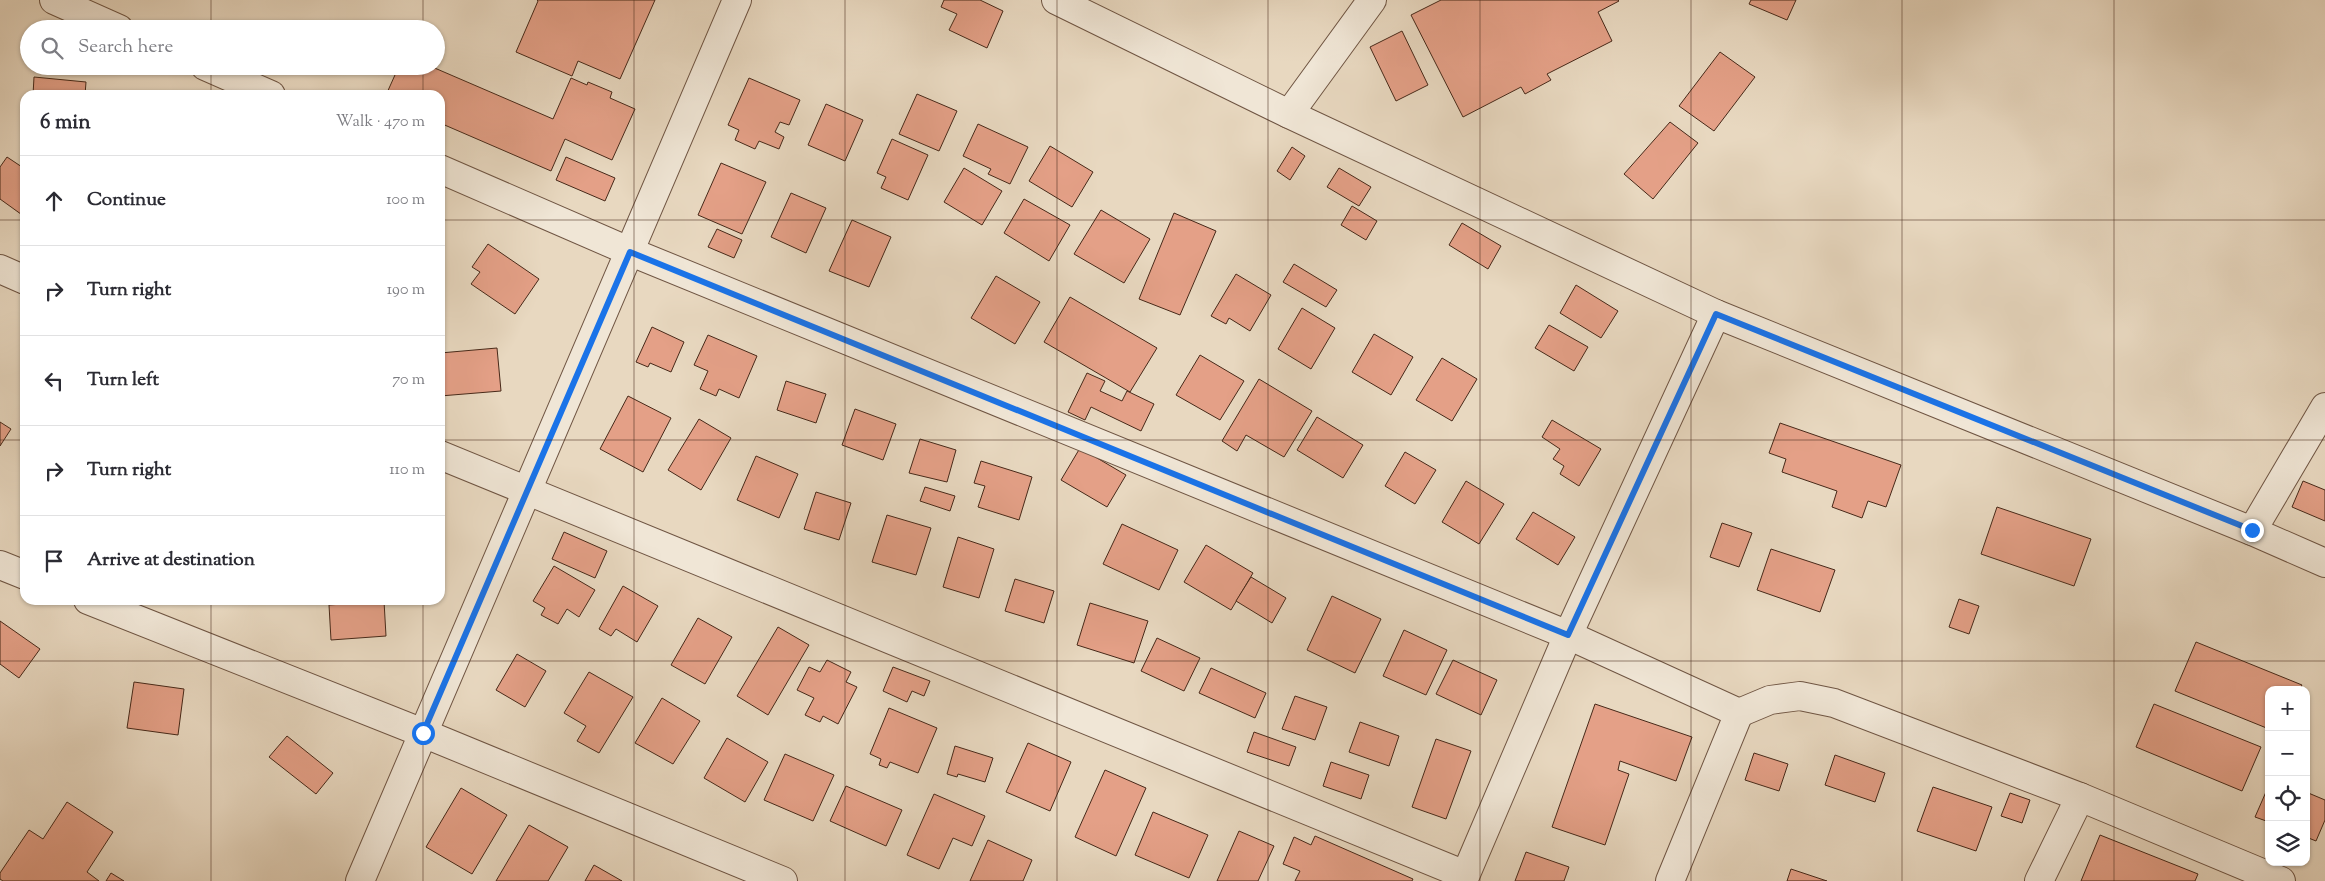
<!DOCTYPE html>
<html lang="en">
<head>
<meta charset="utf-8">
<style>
  :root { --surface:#fff; --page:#f7f7f7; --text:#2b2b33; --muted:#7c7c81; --line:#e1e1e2 }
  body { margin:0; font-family:"Sorts Mill Goudy",serif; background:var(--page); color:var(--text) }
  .controls { position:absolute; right:15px; bottom:15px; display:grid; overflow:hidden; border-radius:10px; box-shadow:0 1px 4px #0004 }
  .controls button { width:45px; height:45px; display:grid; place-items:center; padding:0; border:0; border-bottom:1px solid var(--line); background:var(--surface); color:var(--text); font:25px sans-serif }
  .stop { position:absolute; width:15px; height:15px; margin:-11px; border:4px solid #1a73e8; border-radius:50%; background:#fff }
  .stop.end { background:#1a73e8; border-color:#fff; box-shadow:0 1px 5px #0008 }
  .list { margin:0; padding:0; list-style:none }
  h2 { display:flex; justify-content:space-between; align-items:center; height:65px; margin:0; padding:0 20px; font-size:21px }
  h2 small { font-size:16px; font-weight:400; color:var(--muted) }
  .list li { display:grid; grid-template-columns:32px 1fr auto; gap:15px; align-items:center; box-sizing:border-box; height:90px; padding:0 20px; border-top:1px solid var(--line) }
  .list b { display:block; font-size:19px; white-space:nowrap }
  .list em { font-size:16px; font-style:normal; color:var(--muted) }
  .icon { flex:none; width:28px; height:28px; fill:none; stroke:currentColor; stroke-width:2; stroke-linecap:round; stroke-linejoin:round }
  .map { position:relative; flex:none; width:2325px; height:881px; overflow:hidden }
  .search { position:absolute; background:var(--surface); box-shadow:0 1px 4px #0004; left:20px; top:20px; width:425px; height:55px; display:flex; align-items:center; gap:12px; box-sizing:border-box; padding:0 18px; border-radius:28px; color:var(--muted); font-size:19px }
  .panel { position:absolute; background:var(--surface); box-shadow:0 1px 4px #0004; left:20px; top:90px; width:425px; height:515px; border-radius:15px }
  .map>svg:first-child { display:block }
</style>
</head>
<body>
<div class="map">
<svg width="2325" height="881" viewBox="0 0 2325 881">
  <rect width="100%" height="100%" fill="#e8d8c0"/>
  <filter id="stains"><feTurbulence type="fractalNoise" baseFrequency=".004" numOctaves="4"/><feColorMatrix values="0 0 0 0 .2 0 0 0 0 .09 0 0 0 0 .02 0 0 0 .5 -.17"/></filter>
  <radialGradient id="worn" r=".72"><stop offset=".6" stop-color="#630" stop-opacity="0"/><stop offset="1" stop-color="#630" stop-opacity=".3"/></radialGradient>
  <g fill="#e4a087" stroke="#472919">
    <polygon points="537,0 655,0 620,79 578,61 572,76 516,52 538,1"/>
    <polygon points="944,0 980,0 1003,11 987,48 949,30 957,14 941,7"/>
    <polygon points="1441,0 1618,0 1619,1 1598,12 1612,41 1547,74 1551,80 1525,94 1521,87 1463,117 1411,15"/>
    <polygon points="1751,0 1796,0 1787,20 1749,4"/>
    <polygon points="1402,31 1428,85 1396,101 1370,47"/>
    <polygon points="1720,52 1755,77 1714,131 1679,106"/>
    <polygon points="399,66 430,66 553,119 571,78 587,85 588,82 612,92 610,98 635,109 612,160 565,139 551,171 440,123 440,95 386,95"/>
    <polygon points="34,77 86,82 85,95 33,95"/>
    <polygon points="749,78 800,100 789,125 780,122 775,132 784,137 779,149 759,141 755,149 735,140 739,130 728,125"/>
    <polygon points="917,94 957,111 939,151 899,134"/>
    <polygon points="826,104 863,120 845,161 808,145"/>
    <polygon points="1670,122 1698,143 1653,199 1624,174"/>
    <polygon points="978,124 1028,147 1010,184 988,174 991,169 963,156"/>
    <polygon points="892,139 928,155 908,200 881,188 886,177 877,173"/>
    <polygon points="1050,146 1093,172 1072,207 1029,181"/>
    <polygon points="1292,147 1305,156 1290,180 1277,171"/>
    <polygon points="7,157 25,169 25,217 0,199 0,167"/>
    <polygon points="566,157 615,178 605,201 556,180"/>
    <polygon points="721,163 766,182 742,234 698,215"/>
    <polygon points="964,168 1002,191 982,225 944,202"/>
    <polygon points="1339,168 1371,187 1359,206 1327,187"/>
    <polygon points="791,193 826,208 806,253 771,237"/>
    <polygon points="1024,199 1070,225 1049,261 1004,233"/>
    <polygon points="1352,206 1377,221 1366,240 1341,225"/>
    <polygon points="1101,210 1150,239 1124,283 1074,254"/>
    <polygon points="1174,213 1216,231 1180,315 1139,299"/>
    <polygon points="852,220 891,237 869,287 829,271"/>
    <polygon points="1462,223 1501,246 1488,269 1449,245"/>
    <polygon points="717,229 742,240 734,258 708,247"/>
    <polygon points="488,244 539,279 515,314 471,284 480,272 472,267"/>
    <polygon points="1294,264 1337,290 1326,307 1283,282"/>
    <polygon points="1236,274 1271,295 1250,331 1229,318 1226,324 1211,316"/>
    <polygon points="996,276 1040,302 1015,344 971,318"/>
    <polygon points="1576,285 1618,311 1601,338 1560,313"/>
    <polygon points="1070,297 1157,348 1130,392 1044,342"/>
    <polygon points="1302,308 1335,328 1311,369 1278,349"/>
    <polygon points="1549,325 1588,347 1574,371 1535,348"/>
    <polygon points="652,327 684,342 671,372 650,363 648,367 636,362"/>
    <polygon points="1374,334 1413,357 1391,395 1352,372"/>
    <polygon points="708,335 757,356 739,398 719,389 716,396 700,389 708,371 694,365"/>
    <polygon points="497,348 501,391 440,396 440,353"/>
    <polygon points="1200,355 1244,381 1220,420 1176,395"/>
    <polygon points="1442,358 1477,379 1452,421 1416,400"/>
    <polygon points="1087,373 1105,381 1100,391 1122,401 1127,391 1154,404 1141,431 1091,407 1085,420 1068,412"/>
    <polygon points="1259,379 1312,411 1284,457 1246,435 1237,451 1222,441"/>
    <polygon points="786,381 826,394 816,423 777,410"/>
    <polygon points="628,396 671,418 643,472 600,449"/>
    <polygon points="855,409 896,424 883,460 842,445"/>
    <polygon points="1317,417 1363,445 1343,478 1297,450"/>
    <polygon points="699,419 731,438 701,490 668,470"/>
    <polygon points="1552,420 1601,449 1579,486 1560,474 1564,466 1553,459 1560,449 1542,437"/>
    <polygon points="0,422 11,429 0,446"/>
    <polygon points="1780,423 1901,465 1886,507 1868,501 1862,518 1832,507 1837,491 1782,472 1786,459 1769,453"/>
    <polygon points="920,439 956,450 947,482 909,473"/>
    <polygon points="1080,448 1126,475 1107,507 1061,480"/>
    <polygon points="1405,452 1436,470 1415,504 1385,486"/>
    <polygon points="756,456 798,474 779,518 737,500"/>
    <polygon points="981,461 1032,477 1019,520 978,507 985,486 974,483"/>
    <polygon points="1466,481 1504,504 1479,544 1442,522"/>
    <polygon points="2303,481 2325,490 2325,521 2292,507"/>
    <polygon points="925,487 955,496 950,511 920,501"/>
    <polygon points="816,492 851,503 839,540 804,529"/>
    <polygon points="1997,507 2091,539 2074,586 1981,554"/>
    <polygon points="1533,512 1575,537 1558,565 1516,539"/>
    <polygon points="887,515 931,528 916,575 872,562"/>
    <polygon points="1722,523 1752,533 1739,567 1710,557"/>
    <polygon points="1122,524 1178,550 1159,590 1103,564"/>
    <polygon points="564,532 607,551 595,578 552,559"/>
    <polygon points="958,537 994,549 979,598 943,587"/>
    <polygon points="1206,545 1253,573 1231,610 1184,582"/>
    <polygon points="1771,549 1835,570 1820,612 1757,590"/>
    <polygon points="554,566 595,590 579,617 567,609 558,624 541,615 545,608 533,601"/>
    <polygon points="1251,577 1286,598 1272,623 1236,601"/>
    <polygon points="1015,579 1054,591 1044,623 1005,611"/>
    <polygon points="623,586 658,606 637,642 616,629 611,636 599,629"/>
    <polygon points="1332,596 1381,619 1355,673 1307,650"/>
    <polygon points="1959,599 1979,606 1969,634 1949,627"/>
    <polygon points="384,601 386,636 331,640 329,605"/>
    <polygon points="1090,603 1148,621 1134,663 1077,645"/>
    <polygon points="698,618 732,637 705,684 671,665"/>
    <polygon points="0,621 40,649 19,678 0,664"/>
    <polygon points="778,627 809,645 768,715 737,696"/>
    <polygon points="1404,630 1447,650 1426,695 1383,676"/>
    <polygon points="1157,638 1200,658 1184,691 1141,671"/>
    <polygon points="2196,642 2302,685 2299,690 2269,690 2269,729 2175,691"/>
    <polygon points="517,654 546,671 525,707 496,690"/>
    <polygon points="827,660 851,672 846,682 857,687 838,724 823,716 820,722 805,715 814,698 797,690 809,667 820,672"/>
    <polygon points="1453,660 1497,680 1481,715 1436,694"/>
    <polygon points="893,667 930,681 924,696 912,691 907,702 883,691"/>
    <polygon points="1211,668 1266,693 1255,718 1199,693"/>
    <polygon points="589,672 633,697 599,753 577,741 586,726 564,713"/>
    <polygon points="134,682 184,689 178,735 127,728"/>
    <polygon points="1295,696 1327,707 1315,740 1282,729"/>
    <polygon points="662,698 700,721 673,764 635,743"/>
    <polygon points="1595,704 1692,737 1676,781 1620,761 1618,770 1629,774 1605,845 1552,827"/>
    <polygon points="2154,704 2261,747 2242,791 2136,747"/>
    <polygon points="889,708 937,728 918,773 890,762 887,768 879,765 881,759 870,754"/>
    <polygon points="1360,722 1399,736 1389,766 1349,752"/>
    <polygon points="1254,732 1296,747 1289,766 1247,752"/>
    <polygon points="287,736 333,773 316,794 269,757"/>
    <polygon points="727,738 768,762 745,802 704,778"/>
    <polygon points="1436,739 1471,751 1446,819 1412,807"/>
    <polygon points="1028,743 1071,762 1050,811 1006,792"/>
    <polygon points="955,746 993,758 985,782 958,774 957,777 947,774"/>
    <polygon points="1754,753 1788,764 1779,791 1745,780"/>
    <polygon points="785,754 834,775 813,821 764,800"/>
    <polygon points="1835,755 1885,773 1875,802 1825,785"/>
    <polygon points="1331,762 1369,775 1361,799 1323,786"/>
    <polygon points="1105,770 1146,788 1116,856 1075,837"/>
    <polygon points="2269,785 2269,822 2255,817"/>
    <polygon points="846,786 902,810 886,846 830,821"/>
    <polygon points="1933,787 1992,807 1976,851 1917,831"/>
    <polygon points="461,788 507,815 472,874 426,847"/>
    <polygon points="2306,792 2325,800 2325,820 2316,841 2306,837"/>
    <polygon points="2010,793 2030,800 2022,823 2001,816"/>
    <polygon points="934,794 985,816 972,846 953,838 939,869 907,855"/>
    <polygon points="67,802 113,832 87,872 99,881 3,881 0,879 0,873 29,830 43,839"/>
    <polygon points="1153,812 1208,835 1189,878 1135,855"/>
    <polygon points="529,825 568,847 548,881 496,881"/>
    <polygon points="1239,831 1274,846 1258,881 1217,881"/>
    <polygon points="2100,835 2198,874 2195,881 2081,881"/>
    <polygon points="1315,836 1413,879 1412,881 1295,881 1300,871 1283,864 1294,837 1311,845"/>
    <polygon points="988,840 1032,860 1023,881 970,881"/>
    <polygon points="1526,852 1569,867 1564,881 1515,881"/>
    <polygon points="594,865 622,881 585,881"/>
    <polygon points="1791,869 1827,881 1787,881"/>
    <polygon points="111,873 124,881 106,881"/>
  </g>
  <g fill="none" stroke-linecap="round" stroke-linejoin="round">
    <g stroke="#6f5543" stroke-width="30">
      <g id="minor">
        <polyline points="54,0 119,29"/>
        <polyline points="1056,0 1289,114 1716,314 2252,531 2325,563"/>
        <polyline points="205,66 271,95"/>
        <polyline points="1289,114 1372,0"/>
        <polyline points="440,169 631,252 1568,635 1739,713 1670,881"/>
        <polyline points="0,269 25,280"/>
        <polyline points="440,455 1465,875"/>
        <polyline points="2252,531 2325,407"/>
        <polyline points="0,565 25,575"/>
        <polyline points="88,600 423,733 783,881"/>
        <polyline points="1739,713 1770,700 1800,696 1834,703 2080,797 2281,881"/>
        <polyline points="360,881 737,0"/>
        <polyline points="1463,881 1568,635 1716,314"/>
        <polyline points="2039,881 2080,797"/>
      </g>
    </g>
    <use href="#minor" stroke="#f0e6d6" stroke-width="28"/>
  </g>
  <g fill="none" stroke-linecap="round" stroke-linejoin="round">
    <polyline stroke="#1a73e8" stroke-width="6" points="423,733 630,252 1568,635 1716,314 2252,530"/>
  </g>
  <path fill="none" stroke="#472919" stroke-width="1" stroke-opacity="0.55" d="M211 0V29M423 0V29M634 0V881M845 0V881M1057 0V881M1268 0V881M1480 0V881M1691 0V881M1902 0V881M2114 0V881M211 66V95M423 66V95M0 220H25M440 220H2325M0 440H25M440 440H2325M211 600V881M423 600V881M0 661H2325"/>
  <rect width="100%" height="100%" filter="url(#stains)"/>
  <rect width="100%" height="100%" fill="url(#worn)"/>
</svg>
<div class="controls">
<button>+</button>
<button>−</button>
<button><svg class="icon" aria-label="locate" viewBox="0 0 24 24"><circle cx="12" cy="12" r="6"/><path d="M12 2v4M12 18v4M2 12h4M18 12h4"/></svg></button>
<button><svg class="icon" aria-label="layers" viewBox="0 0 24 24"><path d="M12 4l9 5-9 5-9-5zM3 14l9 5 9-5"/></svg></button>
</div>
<div class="stop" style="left:423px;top:733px"></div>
<div class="stop end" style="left:2252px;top:530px"></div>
<div class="search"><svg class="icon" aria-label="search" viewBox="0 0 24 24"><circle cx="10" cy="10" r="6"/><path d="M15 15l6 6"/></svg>Search here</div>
<section class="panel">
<h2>6 min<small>Walk · 470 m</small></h2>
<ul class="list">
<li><svg class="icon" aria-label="ahead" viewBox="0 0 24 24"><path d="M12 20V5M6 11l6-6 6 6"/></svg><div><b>Continue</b></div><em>100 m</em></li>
<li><svg class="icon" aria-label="right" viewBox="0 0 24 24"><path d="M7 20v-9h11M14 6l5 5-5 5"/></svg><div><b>Turn right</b></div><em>190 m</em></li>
<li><svg class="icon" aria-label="left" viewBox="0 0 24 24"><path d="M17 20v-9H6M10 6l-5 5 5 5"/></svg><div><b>Turn left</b></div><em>70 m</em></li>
<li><svg class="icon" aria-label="right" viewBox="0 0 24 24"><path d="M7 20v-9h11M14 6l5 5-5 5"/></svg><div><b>Turn right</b></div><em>110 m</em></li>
<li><svg class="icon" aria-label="arrive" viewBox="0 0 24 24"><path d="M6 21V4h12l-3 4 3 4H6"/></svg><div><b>Arrive at destination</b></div></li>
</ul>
</section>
</div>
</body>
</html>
